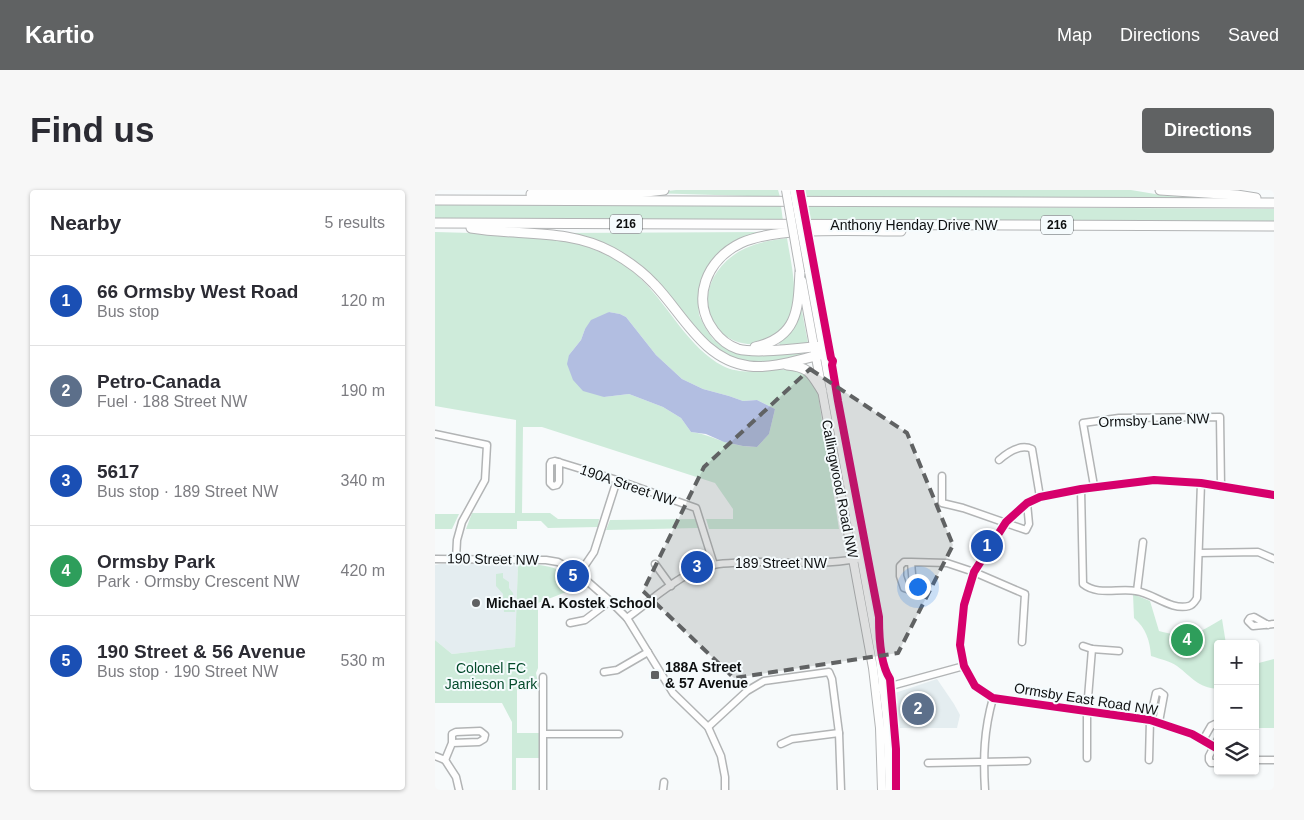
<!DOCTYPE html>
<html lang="en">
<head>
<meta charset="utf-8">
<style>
  :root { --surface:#fff; --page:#f7f7f7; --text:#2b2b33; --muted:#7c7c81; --line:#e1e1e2; --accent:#606263 }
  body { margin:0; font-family:Helvetica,sans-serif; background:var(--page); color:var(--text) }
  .controls { position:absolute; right:15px; bottom:15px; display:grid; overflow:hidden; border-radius:5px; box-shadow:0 1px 4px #0004 }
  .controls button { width:45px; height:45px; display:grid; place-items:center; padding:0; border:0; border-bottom:1px solid var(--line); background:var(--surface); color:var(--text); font:25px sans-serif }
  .you { position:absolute; left:482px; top:396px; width:18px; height:18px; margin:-12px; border:4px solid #fff; border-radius:50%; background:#1a73e8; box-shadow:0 0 0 8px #1a73e833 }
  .badge { display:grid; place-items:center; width:32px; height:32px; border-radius:50%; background:var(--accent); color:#fff; font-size:16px; font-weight:700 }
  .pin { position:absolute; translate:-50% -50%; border:2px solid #fff; box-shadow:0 1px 5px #0006 }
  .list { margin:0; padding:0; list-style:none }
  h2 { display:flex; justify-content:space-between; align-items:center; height:65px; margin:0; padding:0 20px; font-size:21px }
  h2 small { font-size:16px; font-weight:400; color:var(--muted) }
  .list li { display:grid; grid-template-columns:32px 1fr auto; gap:15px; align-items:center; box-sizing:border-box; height:90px; padding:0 20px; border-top:1px solid var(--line) }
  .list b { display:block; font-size:19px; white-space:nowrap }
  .list p { margin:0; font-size:16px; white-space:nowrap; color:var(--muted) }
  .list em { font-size:16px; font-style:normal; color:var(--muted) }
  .icon { flex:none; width:28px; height:28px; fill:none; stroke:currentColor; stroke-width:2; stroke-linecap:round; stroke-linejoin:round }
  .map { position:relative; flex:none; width:839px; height:600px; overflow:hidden; border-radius:5px }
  header { display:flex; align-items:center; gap:30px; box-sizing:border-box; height:70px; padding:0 25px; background:var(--accent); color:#fff }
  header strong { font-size:24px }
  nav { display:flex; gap:28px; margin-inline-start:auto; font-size:18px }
  .intro { display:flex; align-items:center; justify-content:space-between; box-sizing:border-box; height:120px; padding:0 30px }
  h1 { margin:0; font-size:35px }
  .button { padding:12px 22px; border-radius:5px; background:var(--accent); color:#fff; font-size:18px; font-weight:700 }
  main { display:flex; gap:30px; padding:0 30px }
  aside { flex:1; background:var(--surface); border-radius:5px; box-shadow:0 1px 4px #0004 }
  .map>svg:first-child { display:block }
</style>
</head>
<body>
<header>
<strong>Kartio</strong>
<nav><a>Map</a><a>Directions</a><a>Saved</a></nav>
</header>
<div class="intro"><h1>Find us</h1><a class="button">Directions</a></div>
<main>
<aside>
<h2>Nearby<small>5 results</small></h2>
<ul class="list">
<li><span class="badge" style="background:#1a4fb4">1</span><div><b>66 Ormsby West Road</b><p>Bus stop</p></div><em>120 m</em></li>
<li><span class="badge" style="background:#5c6f8a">2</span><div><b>Petro-Canada</b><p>Fuel · 188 Street NW</p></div><em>190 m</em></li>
<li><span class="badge" style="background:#1a4fb4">3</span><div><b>5617</b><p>Bus stop · 189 Street NW</p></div><em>340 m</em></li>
<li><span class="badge" style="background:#2e9e5b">4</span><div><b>Ormsby Park</b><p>Park · Ormsby Crescent NW</p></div><em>420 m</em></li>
<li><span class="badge" style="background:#1a4fb4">5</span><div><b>190 Street &amp; 56 Avenue</b><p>Bus stop · 190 Street NW</p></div><em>530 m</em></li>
</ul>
</aside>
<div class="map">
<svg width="839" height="600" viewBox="0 0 839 600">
  <rect width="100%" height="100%" fill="#f7fafb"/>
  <g fill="#e4edf0">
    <polygon points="6,374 83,374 80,457 17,464 0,450 0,375"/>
    <polygon points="502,489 519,514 525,525 522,538 464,538 457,504"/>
  </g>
  <g fill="#ceebda" fill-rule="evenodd">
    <polygon points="241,0 343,0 345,7 215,3"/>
    <polygon points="366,0 696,0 732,6 761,7 761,9 367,7"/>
    <polygon points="0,15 346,16 348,31 0,29"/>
    <polygon points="368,16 839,19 839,31 371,31"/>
    <path d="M0 42C70 45 155 37 208 91 235 118 254 158 288 176 323 194 370 158 383 205L404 339H274L271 329H298V319L280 293 107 237H88L87 323H115L123 329H164L163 337 113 338 106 331H82V339H31L37 323H80L81 230 0 216ZM174 122 185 124 191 127 221 165 247 189 268 199 294 206 308 211 322 210 340 219 334 244 322 257C311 257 301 255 290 252 277 248 271 244 256 242L246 228 228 217 194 204 169 207 134 165 146 150 150 139Z"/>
    <polygon points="335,42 319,46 270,84 263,100 263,112 264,125 271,139 278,149 288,157 300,162 373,161 373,164 331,173 315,173 284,164 206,79 127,43"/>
    <path d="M352 48C357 81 372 130 334 148 330 150 325 154 320 154 308 155 293 150 285 141 258 112 279 72 311 58 324 52 337 50 352 48Z"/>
    <path d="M366 116 373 153 345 155 344 153C356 142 364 132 366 116Z"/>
    <polygon points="0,324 24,324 17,339 0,339"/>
    <polygon points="261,329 264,338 171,340 175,330"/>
    <path d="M83 374C112 374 125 377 149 395L103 413V478L101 483 104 497H82V543H104V568H81V600H77V532L67 513H0V450L17 464 80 457Z"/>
    <polygon points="68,383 68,388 74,392 74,398 78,403 80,422 69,422 68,404 61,396 61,384"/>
    <path d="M698 404 715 411 724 441C755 449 760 445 787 429L791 454H783V499C762 497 758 488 742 476 735 471 725 469 716 466 715 451 711 438 699 428Z"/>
    <polygon points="839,469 839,538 820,538 820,474"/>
  </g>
  <polygon fill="#b2bee1" points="174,122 185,124 191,127 221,165 247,189 268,199 294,206 308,211 322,210 340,219 334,244 322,257 308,256 289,252 271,244 256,242 246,228 228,217 194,204 169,207 148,201 138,190 132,174 134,165 146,150 150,139 156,130"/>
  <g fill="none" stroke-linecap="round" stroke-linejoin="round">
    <g stroke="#b2b4b5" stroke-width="9">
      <g id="minor">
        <polyline points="0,244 52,255 50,290 27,332 22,350 21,369"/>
        <path d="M564 270C573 262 586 254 597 259L605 307"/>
        <polyline points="124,272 124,292 122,295 118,296 115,293 115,274 116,272 120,271 182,290 261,318 279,375"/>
        <polyline points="507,286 507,313 528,318 591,340 594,334 592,313"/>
        <polyline points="659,296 648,233 684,228 785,227 786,297"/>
        <path d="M646 299 648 394C663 406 683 398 701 401 718 403 736 421 754 416 758 415 760 411 762 408L766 293"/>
        <polyline points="764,363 823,362 839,369"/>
        <polyline points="0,369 111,370 123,372 144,384 175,411 192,428 238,503 273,537 286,566 290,587 290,600"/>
        <polyline points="476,372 469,372 465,376 465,386 469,398 475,400 478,396 476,372 512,373 539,382 590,404 587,452"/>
        <polyline points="220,374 236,396"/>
        <polyline points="144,384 159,362 182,290"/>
        <polyline points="702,401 708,352"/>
        <path d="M192 428C214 412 236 392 261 380 279 372 299 373 318 372 353 372 388 375 422 369"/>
        <polyline points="135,433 150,430 175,411"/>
        <polyline points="833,435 819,427 815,428 813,431 818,436 839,434"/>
        <polyline points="648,456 657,459 684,461"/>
        <polyline points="169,482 182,480 213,462"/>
        <polyline points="108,487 108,600"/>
        <polyline points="441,499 456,496 529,476"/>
        <polyline points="273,537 312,501 329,491 394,482 397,489 404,543 406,600"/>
        <polyline points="109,544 184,544"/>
        <polyline points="783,549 774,566 774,570 776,573 780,573 783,571"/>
        <polyline points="768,550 776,536 780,534 783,534"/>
        <polyline points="346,554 357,549 404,543"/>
        <polyline points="783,559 757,544 715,530 558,508 540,496 529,476 525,455 529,415 539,382 571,332 592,313 605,307 646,299 719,290 766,293 839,305"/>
        <polyline points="0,566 10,570 17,553 17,544 21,542 45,541 50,545 49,549 44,552 17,553"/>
        <polyline points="652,568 652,520 657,459"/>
        <polyline points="10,570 21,587 24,600"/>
        <polyline points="714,570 715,530 721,503 725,502 729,505 724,532"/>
        <polyline points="820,570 839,570"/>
        <polyline points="493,573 592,571"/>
        <polyline points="228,600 229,592"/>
        <path d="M550 600C548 567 549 540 558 508"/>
      </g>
    </g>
    <g stroke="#b2b4b5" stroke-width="10">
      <g id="major">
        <polyline points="374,81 445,469 452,528 455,600"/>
        <polyline points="367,91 438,478 445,538 447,600"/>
      </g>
    </g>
    <g stroke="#b2b4b5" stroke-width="11">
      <g id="highway">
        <polyline points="725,0 802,5 821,8"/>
        <polyline points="96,4 202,3 229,0"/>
        <polyline points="0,10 839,13"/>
        <polyline points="0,33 839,36"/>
        <path d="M36 38C84 46 133 38 177 62 193 71 207 81 219 94 248 124 268 170 314 176 339 179 365 169 389 164"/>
        <path d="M387 156C367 158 321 164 303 159 294 156 285 149 279 141 255 109 272 69 306 53 344 36 422 41 466 41"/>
        <path d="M320 157C364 147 363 118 365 81"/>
        <path d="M352 175C374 177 376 183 387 201"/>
      </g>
    </g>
    <use href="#minor" stroke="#fefefe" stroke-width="6"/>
    <use href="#major" stroke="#fefefe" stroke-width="8"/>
    <use href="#highway" stroke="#fefefe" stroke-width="9"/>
    <g stroke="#b2b4b5" stroke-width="10" stroke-linecap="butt">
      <g id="major-bridge">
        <polyline points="351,0 365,81"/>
        <polyline points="359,0 374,81"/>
      </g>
    </g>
    <use href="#major-bridge" stroke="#fefefe" stroke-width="8"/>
    <g stroke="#f5fbfd" stroke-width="11">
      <g id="cycleway">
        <path d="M365 0 396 168 398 171 397 175 403 211 444 427C444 445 445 474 455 489L461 559V600"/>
        <polyline points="783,559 757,544 715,530 558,508 540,496 529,476 525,455 529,415 539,382 571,332 592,313 605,307 646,299 719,290 766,293 839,305"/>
      </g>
    </g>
    <use href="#cycleway" stroke="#d6006c" stroke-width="8"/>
  </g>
  <path fill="#606263" fill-opacity="0.2" stroke="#606263" stroke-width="4" stroke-dasharray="10 6" stroke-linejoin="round" d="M375 179 472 243 518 355 463 463 299 488 208 401 269 277Z"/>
  <g fill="#606263" stroke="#f5fbfd" stroke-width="2">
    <circle cx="41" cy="413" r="5"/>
    <rect x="215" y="480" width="10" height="10" rx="2.5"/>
  </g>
  <g text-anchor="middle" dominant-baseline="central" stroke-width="4" stroke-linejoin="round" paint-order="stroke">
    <g fill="#f5fbfd" stroke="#535658" stroke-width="1">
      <rect x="175" y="24.5" width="32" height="19" rx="4"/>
      <rect x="606" y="25.5" width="32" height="19" rx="4"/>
    </g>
    <g font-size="12" font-weight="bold" fill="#0e1011">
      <text x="191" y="34">216</text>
      <text x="622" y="35">216</text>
    </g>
    <g font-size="14" fill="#0e1011" stroke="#f5fbfd">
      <text x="479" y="35">Anthony Henday Drive NW</text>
      <text transform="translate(719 230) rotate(-2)">Ormsby Lane NW</text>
      <text transform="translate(193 295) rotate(19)">190A Street NW</text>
      <text transform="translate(405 299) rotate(79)">Callingwood Road NW</text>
      <text transform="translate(58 369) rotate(1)">190 Street NW</text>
      <text x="346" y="373">189 Street NW</text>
      <text transform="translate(651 509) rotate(9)">Ormsby East Road NW</text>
    </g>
    <g font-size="14" font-weight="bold" fill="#0e1011" stroke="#f5fbfd" text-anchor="start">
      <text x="51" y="413">Michael A. Kostek School</text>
      <text x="230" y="477">188A Street<tspan x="230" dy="16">&amp; 57 Avenue</tspan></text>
    </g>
    <g font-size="14" fill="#044a2b" stroke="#f5fbfd">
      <text x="56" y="478">Colonel FC<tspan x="56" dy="16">Jamieson Park</tspan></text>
    </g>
  </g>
</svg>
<div class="controls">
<button>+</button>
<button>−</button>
<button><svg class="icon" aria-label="layers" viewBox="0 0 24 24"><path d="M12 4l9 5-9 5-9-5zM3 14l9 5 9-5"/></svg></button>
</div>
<div class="you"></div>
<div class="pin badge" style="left:552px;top:356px;background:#1a4fb4">1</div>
<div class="pin badge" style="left:483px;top:519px;background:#5c6f8a">2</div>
<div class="pin badge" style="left:262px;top:377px;background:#1a4fb4">3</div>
<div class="pin badge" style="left:752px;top:450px;background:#2e9e5b">4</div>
<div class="pin badge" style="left:138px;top:386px;background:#1a4fb4">5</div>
</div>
</main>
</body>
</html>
